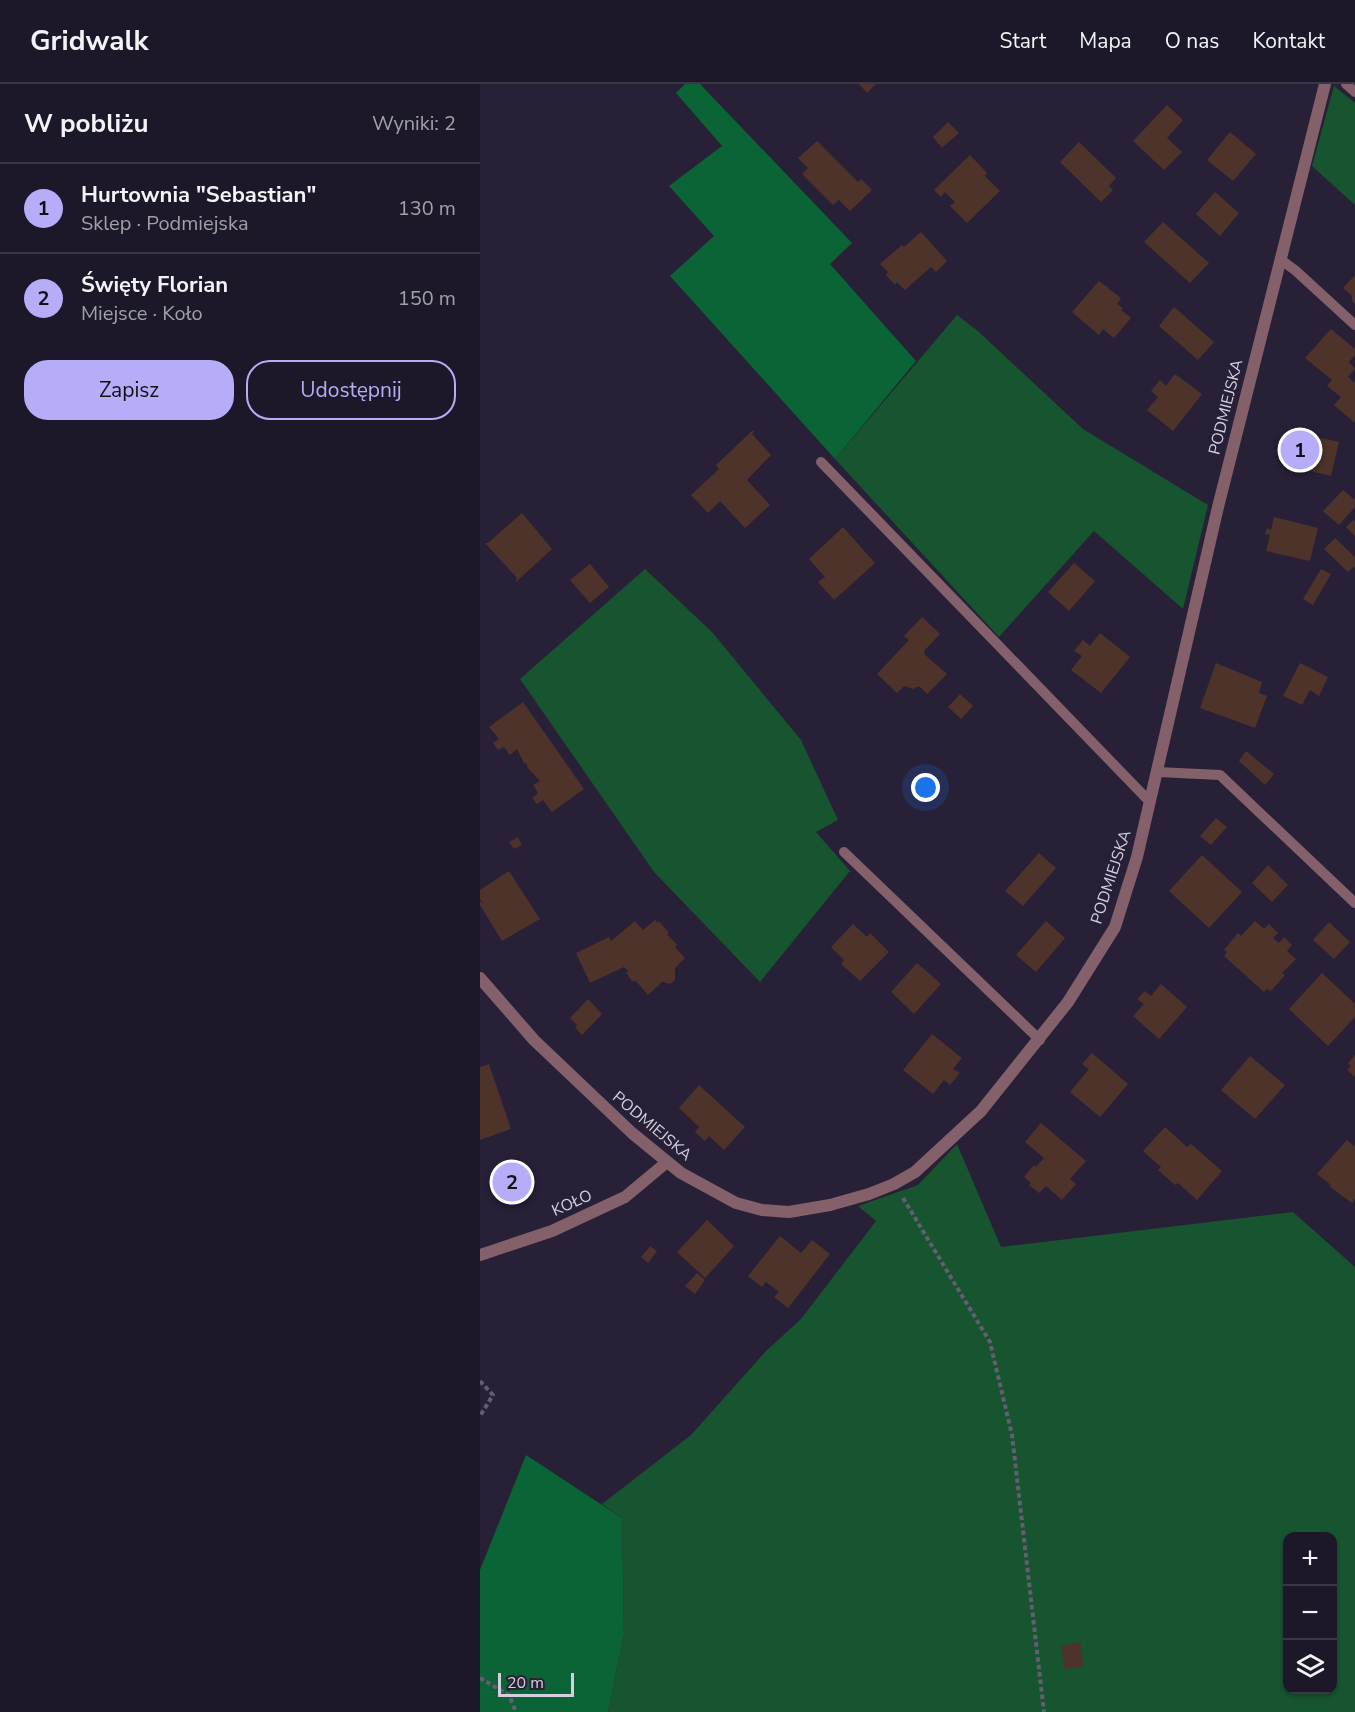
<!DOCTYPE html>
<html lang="pl">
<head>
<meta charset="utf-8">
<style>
  :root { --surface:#1d1829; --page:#252131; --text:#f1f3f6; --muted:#a0a0a8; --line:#3b3746; --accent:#b6acf8 }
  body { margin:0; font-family:"Nunito Sans",sans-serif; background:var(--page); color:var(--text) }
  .controls { position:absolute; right:18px; bottom:18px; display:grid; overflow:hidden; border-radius:12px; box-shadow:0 2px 4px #0004 }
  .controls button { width:54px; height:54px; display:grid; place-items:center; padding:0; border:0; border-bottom:2px solid var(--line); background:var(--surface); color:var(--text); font:30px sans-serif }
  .scale { position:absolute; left:18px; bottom:15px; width:76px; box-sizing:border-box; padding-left:6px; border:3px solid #d3cfde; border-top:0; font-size:16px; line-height:21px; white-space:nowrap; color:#d3cfde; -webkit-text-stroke:4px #272037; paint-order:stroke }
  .you { position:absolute; left:446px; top:704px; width:21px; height:21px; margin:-15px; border:4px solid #fff; border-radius:50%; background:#1a73e8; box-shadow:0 0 0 9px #1a73e833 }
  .badge { display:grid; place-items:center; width:39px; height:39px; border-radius:50%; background:var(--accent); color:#111; font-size:20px; font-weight:700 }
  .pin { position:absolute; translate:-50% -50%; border:3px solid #fff; box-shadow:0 2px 6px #0006 }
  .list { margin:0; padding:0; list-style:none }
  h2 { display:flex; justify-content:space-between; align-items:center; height:78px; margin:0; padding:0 24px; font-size:26px }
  h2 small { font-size:20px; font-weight:400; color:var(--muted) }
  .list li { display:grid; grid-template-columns:39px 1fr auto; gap:18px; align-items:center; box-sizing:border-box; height:90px; padding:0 24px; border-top:2px solid var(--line) }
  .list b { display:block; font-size:22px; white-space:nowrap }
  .list p { margin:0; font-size:20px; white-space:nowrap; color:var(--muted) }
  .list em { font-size:20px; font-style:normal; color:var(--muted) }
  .actions { display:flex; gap:12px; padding:18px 24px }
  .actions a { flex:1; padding:14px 0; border:2px solid var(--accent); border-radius:24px; text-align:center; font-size:21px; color:var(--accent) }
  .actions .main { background:var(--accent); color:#111 }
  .icon { flex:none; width:33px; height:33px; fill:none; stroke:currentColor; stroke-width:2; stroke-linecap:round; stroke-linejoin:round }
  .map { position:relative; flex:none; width:875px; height:1628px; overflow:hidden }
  header { display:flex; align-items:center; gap:36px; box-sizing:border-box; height:84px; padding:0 30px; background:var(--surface); border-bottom:2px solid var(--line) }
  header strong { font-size:28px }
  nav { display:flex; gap:33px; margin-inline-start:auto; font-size:21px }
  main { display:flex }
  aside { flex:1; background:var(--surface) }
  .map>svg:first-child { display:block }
</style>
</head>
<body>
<header>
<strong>Gridwalk</strong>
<nav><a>Start</a><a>Mapa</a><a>O nas</a><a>Kontakt</a></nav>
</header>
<main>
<aside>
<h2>W pobliżu<small>Wyniki: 2</small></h2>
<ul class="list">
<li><span class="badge">1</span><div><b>Hurtownia &quot;Sebastian&quot;</b><p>Sklep · Podmiejska</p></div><em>130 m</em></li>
<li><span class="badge">2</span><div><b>Święty Florian</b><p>Miejsce · Koło</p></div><em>150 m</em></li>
</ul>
<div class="actions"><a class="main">Zapisz</a><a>Udostępnij</a></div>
</aside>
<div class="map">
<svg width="875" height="1628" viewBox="0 0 875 1628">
  <rect width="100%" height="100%" fill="#272037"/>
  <g fill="#175430" fill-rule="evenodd">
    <polygon points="854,2 875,19 875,121 832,82"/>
    <polygon points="477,231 499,248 603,345 728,421 703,525 614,447 519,553 355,375"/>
    <polygon points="165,485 232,548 321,656 358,736 336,748 370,787 280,898 174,788 40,595"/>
    <path d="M477 1060 521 1163 813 1128 875 1183V1628H128L144 1551 142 1434 122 1420 211 1351 286 1267 321 1235 396 1137 378 1122 438 1101ZM808 1452H852V1606H808Z"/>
  </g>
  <g fill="#0a6435">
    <polygon points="205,0 220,0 372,159 350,180 436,277 355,375 190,192 234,152 189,102 242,62 196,9"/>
    <polygon points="46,1371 142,1434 144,1551 128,1628 0,1628 0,1486"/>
  </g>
  <g fill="#4e332a">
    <polygon points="379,0 396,0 387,9"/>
    <polygon points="687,21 703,36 687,54 702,68 684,86 653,57"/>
    <polygon points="468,38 479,49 462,64 453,53"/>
    <polygon points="750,48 776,70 753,97 727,76"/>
    <polygon points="337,57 378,98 381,95 392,106 370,127 359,116 353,121 322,90 328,84 318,74"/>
    <polygon points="599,58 636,94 629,102 633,106 621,118 580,78"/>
    <polygon points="490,71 507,89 505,92 520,107 487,139 470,122 475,118 465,108 461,113 454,106"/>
    <polygon points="735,108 759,129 740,152 716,130"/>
    <polygon points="683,138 729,179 710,199 664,158"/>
    <polygon points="441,148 467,177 456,188 451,183 425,206 417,198 415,201 406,191 408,188 400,180 422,161 424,163"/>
    <polygon points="875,191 875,220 872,217 872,212 863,204"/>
    <polygon points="619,197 641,214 637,220 643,224 641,226 651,234 634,254 623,245 619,251 592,228"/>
    <polygon points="694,223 734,258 718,276 679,242"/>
    <polygon points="851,245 875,265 875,271 869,278 875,285 868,293 875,299 875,339 854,321 861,313 847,302 852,296 825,274"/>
    <polygon points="695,290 722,310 693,347 667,326 678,313 671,307 680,296 686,302"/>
    <polygon points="273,346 274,348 272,350 291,371 267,396 290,421 265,444 240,417 228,429 211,411 239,385 236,381"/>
    <polygon points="815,348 859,358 851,392 807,381"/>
    <polygon points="863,406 875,416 875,423 859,441 843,427"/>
    <polygon points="42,429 72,465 36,498 37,494 5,459 8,459"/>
    <polygon points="794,433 838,444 830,477 786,467 790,451 785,450 787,444 791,446"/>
    <polygon points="873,436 875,438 875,452 866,443"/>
    <polygon points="363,443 395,479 354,516 338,498 345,493 329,475"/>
    <polygon points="855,454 875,473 875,482 868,488 844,465"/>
    <polygon points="594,479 615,497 589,527 568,508"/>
    <polygon points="110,480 129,503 110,519 90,496"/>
    <polygon points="841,485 851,490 833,521 823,515"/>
    <polygon points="442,533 460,550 444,567 445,569 444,570 467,590 447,610 439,602 433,605 424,602 417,609 397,590 429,556 424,552"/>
    <polygon points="620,549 650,573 621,609 591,586 602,572 594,567 603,556 610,562"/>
    <polygon points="736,579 782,598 779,609 787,612 775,644 720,624"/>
    <polygon points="820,579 848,593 839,612 830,606 822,621 803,612"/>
    <polygon points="480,610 493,622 481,635 468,623"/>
    <polygon points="43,618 104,705 72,728 63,716 57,720 52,714 58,709 53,701 60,697 47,683 47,680 44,679 37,665 30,671 24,663 18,666 13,659 19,655 9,643"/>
    <polygon points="766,667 794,690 785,701 759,677"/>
    <polygon points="736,734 747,743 731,761 720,752"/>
    <polygon points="38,753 42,761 34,765 29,758"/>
    <polygon points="559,769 576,784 543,822 525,807"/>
    <polygon points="722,771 762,808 729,844 689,807"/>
    <polygon points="788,781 808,801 792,818 772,799"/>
    <polygon points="29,787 60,835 22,857 0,821 0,817 3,820 0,815 0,806"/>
    <polygon points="175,836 178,839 179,837 189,849 187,850 197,861 195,863 205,874 195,884 195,896 190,900 182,898 168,911 155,896 154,898 151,896 146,888 149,888 144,883 110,899 96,869 129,853 131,857 155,837 163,846"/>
    <polygon points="566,837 585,854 556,888 536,871"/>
    <polygon points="775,837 784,845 789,840 798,849 793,854 799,859 804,853 812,861 807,867 816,875 802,889 805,891 791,907 787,905 784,908 744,872 747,868 744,866 758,849 761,852"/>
    <polygon points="849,838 870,858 854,875 833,856"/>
    <polygon points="373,840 387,853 390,849 409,868 380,897 361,880 364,876 351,863"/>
    <polygon points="437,879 461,900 434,930 411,908"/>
    <polygon points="842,889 875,920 875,933 848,962 809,925"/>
    <polygon points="681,900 707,923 679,955 653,932 664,920 658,916 659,913 665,907 671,912"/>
    <polygon points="108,915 122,930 102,951 95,943 97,941 90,934"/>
    <polygon points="452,950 482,974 473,985 480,989 470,1001 464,996 453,1010 423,986"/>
    <polygon points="612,969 648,1000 620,1033 590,1008 609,985 602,980"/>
    <polygon points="875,971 875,993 867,986 871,982 868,979"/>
    <polygon points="770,972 805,1001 775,1035 741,1006"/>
    <polygon points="9,980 31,1045 0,1056 0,983"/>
    <polygon points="219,1001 265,1043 244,1066 229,1052 225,1057 215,1048 219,1043 199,1024"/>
    <polygon points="561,1039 606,1077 590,1095 596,1100 582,1116 566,1102 559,1109 549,1101 551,1099 544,1093 554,1081 556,1083 564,1074 545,1058"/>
    <polygon points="685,1043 707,1063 711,1060 742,1087 717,1116 698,1099 695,1101 678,1086 681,1083 663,1067"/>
    <polygon points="867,1056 875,1063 875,1115 872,1119 849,1102 851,1101 837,1090"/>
    <polygon points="227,1136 254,1162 225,1194 197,1168"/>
    <polygon points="300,1152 321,1169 332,1156 350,1170 308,1224 294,1213 299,1208 286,1198 282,1203 268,1192"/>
    <polygon points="170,1162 177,1167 168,1179 161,1173"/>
    <polygon points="217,1189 225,1196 215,1210 205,1202"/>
    <polygon points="600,1558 604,1582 585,1585 581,1562"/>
  </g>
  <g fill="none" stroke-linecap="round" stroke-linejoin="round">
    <g stroke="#645e72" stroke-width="4" stroke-dasharray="4.5 3" stroke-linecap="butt">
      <polyline points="423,1114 510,1258 532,1351 564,1628"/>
      <polyline points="0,1297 13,1311 0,1332"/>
      <polyline points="0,1594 29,1611 36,1628"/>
    </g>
    <g stroke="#84606a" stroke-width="10">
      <polyline points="866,0 875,8"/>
      <polyline points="800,175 816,187 875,241"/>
      <polyline points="341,378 670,718"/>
      <polyline points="678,688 740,691 875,819"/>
      <polyline points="364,768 560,956"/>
    </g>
    <g stroke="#84606a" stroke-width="12">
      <polyline points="0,894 54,956 152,1049 201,1089 256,1119 282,1126 309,1128 350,1121 389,1110 414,1100 435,1088 501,1027 588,918 635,843 657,773 738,423 845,0"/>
      <polyline points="0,1171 72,1147 145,1113 187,1078"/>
    </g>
  </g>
  <g text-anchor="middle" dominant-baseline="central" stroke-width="6" stroke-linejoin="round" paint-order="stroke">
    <g font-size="16" fill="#d3cfde" stroke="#272037">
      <text transform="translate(746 323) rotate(-76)">PODMIEJSKA</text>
      <text transform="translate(631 793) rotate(-72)">PODMIEJSKA</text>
      <text transform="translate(172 1042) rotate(40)">PODMIEJSKA</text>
      <text transform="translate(92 1119) rotate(-24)">KOŁO</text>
    </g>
  </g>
</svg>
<div class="controls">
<button>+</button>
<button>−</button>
<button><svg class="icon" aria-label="layers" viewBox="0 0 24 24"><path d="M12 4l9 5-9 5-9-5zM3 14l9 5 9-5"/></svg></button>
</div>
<div class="scale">20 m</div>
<div class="you"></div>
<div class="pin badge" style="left:820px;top:366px">1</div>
<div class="pin badge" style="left:32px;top:1098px">2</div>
</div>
</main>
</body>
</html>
